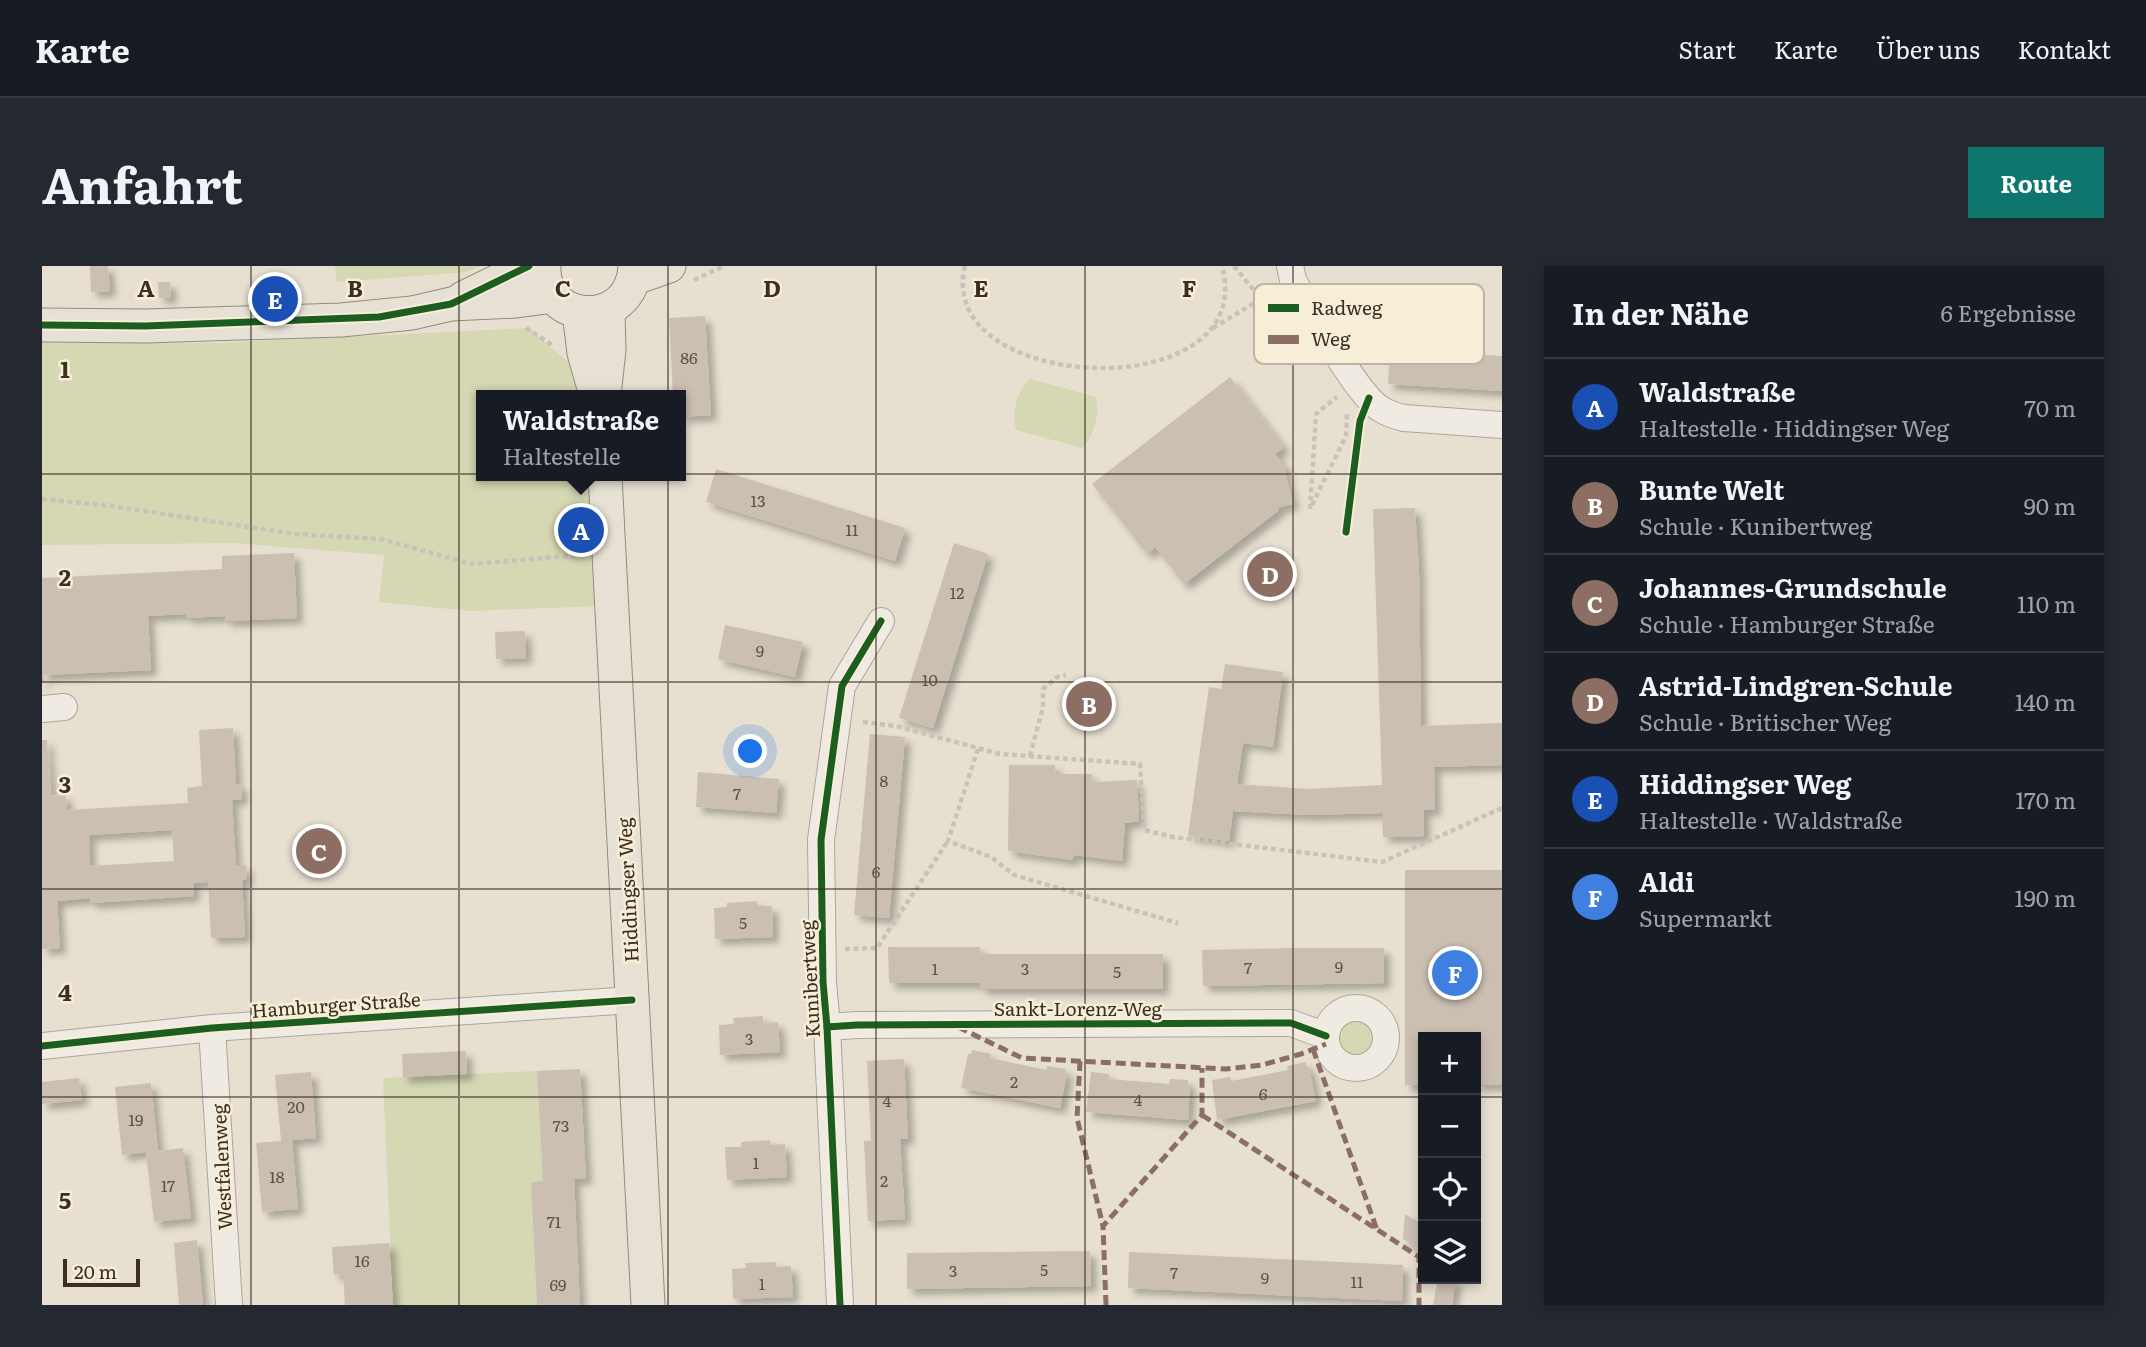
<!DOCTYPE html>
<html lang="de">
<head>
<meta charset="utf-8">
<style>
  :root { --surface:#171b24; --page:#242831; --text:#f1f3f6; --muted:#9ea1a6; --line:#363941; --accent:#0f766e }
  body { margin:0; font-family:Literata,serif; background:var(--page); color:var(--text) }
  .controls { position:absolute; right:21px; bottom:21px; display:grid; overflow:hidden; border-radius:0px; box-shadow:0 4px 10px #0003 }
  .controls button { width:63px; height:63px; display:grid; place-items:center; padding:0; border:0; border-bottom:2px solid var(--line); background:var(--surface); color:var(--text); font:35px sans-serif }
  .scale { position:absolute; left:21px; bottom:18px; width:77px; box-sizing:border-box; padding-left:7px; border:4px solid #3d2e20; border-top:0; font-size:19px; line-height:24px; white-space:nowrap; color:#3d2e20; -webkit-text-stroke:5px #f7eed8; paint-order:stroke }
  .you { position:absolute; left:709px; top:486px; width:24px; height:24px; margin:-18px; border:5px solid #fff; border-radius:50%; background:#1a73e8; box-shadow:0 0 0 10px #1a73e833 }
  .badge { display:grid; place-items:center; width:46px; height:46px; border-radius:50%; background:var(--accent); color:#fff; font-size:23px; font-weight:700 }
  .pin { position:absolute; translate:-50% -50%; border:4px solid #fff; box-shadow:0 2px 7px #0006 }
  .popup { position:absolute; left:434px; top:124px; width:210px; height:91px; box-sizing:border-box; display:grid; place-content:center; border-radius:0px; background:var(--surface); filter:drop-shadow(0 2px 5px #0005); font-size:23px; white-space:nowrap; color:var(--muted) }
  .popup b { font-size:26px; color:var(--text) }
  .popup::after { content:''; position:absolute; left:50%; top:100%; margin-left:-14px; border:14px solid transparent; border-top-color:var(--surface) }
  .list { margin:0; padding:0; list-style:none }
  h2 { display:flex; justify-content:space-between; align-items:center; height:91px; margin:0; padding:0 28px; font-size:30px }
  h2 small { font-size:23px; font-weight:400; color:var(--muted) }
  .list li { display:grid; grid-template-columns:46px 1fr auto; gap:21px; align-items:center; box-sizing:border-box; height:98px; padding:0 28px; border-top:2px solid var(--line) }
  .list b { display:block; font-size:26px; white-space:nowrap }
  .list p { margin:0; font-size:23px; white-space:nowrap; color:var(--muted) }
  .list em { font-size:23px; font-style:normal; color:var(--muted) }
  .icon { flex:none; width:38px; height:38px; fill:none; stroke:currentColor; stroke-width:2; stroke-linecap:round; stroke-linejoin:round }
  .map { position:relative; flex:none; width:1460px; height:1039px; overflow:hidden; border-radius:0px }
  header { display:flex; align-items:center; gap:42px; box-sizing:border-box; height:98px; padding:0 35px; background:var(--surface); border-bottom:2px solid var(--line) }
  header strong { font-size:33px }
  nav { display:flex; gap:38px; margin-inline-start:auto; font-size:24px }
  .intro { display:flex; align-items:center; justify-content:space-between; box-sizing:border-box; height:168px; padding:0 42px }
  h1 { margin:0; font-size:49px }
  .button { padding:18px 32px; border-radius:0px; background:var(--accent); color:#fff; font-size:24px; font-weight:700 }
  main { display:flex; gap:42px; padding:0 42px }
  aside { flex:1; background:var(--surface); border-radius:0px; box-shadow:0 4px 10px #0003 }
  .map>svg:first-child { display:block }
</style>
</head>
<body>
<header>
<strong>Karte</strong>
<nav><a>Start</a><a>Karte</a><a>Über uns</a><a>Kontakt</a></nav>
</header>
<div class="intro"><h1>Anfahrt</h1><a class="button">Route</a></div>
<main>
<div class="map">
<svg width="1460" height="1039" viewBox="0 0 1460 1039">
  <defs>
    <filter id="shadow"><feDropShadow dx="6" dy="6" stdDeviation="3.5" flood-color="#0004"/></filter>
  </defs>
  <rect width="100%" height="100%" fill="#e7e0d1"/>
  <g fill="#d6d7b3">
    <polygon points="293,0 439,0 425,6 295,16"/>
    <polygon points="487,62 539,107 540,129 439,129 439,210 547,210 557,340 428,345 337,336 342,289 191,277 0,279 0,77 174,77"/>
    <path d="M988 113 1054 131C1058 148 1052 170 1040 182L974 164C969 147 975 125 988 113Z"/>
    <circle cx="1314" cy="772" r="21"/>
    <polygon points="495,805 501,915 489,916 495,1039 351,1039 341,812"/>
  </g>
  <g fill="#cbbfb2" fill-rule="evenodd" filter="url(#shadow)">
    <polygon points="48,0 66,0 68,25 49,26"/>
    <polygon points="116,16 128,16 129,32 117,32"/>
    <polygon points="663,50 669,149 639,151 639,129 631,129 627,52"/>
    <polygon points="1348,83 1460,90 1460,125 1346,118"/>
    <polygon points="1188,111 1242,181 1233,188 1245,203 1243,205 1251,238 1235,242 1237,244 1142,318 1113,281 1105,288 1050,218"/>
    <polygon points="674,203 863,262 853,295 664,236"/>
    <polygon points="1373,242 1377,305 1379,460 1460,457 1460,499 1392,501 1393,544 1382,544 1382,570 1341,571 1340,547 1266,549 1191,545 1187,575 1146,570 1167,421 1179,423 1183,398 1241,406 1231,481 1201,477 1195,518 1266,523 1340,519 1331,243"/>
    <polygon points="912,277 946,288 891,462 857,452"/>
    <polygon points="252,287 255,352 184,355 183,350 144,352 144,348 106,350 109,404 2,409 3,417 0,417 0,312 180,303 180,290"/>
    <polygon points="683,359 761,376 753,411 676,393"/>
    <polygon points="483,365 484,392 454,393 453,366"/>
    <path d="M191 462 194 519 199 518 200 533 190 534 194 600 204 599 205 614H200L203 671 169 672 166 616 151 617 152 630 49 637 48 632 15 635 18 682 0 683V474H5L9 530 24 529 25 544 146 537 145 522 160 520 157 464ZM130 564 132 595 48 600 47 569Z"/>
    <polygon points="828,468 863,471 847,652 812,649"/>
    <polygon points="967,499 1013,499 1014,508 1050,508 1050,516 1095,514 1097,555 1083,557 1080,595 1032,589 1030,594 966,585"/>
    <polygon points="656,506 737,513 734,547 654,541"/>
    <polygon points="1363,604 1460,604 1460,819 1434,819 1434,771 1381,771 1381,819 1363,819"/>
    <polygon points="715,635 715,640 730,640 731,671 673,673 672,642 685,641 685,637"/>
    <polygon points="846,681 938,681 938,688 1121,688 1121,723 939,723 938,717 847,717"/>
    <polygon points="1251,682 1342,682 1342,717 1161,720 1160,684"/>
    <polygon points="721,750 721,757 736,756 738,786 678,789 677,759 692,758 691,752"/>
    <polygon points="930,784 949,788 948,792 1004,804 1005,800 1024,803 1023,808 1025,808 1018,842 919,822 926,788 929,788"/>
    <polygon points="424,785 425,808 361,811 360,788"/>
    <polygon points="862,793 866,873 858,873 863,953 826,955 822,875 829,875 825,795"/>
    <polygon points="1264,796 1264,801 1267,801 1274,835 1175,854 1170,814 1188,811 1189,815 1246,804 1245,800"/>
    <polygon points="538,803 544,913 532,913 538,1039 495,1039 489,916 501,915 495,805"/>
    <polygon points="269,806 274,872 250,874 256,943 220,946 214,877 239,875 233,809"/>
    <polygon points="1049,806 1067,808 1067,813 1127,818 1128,813 1146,814 1146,819 1148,819 1146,854 1044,846"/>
    <polygon points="37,812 40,834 0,838 0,816"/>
    <polygon points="109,817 116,885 141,882 149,952 112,956 104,886 80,889 73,821"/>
    <polygon points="728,874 728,879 743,878 745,911 685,914 683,881 699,881 699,876"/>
    <polygon points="1363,948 1381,959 1381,986 1361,973"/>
    <polygon points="155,974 161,1039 137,1039 132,977"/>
    <polygon points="347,977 351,1039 303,1039 301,1008 292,1009 290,981"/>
    <polygon points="1048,985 1049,1020 865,1023 865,987"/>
    <polygon points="1087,986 1361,999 1360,1035 1086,1022"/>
    <polygon points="734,996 734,1001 749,1000 751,1031 691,1033 690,1003 704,1002 703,997"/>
    <polygon points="1396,1013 1414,1013 1410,1039 1391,1039"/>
  </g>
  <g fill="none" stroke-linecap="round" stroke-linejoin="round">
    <g stroke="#ada599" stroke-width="28">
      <g id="minor">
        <path d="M1248 0 1251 14 1257 25C1274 52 1313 125 1337 142 1345 147 1353 150 1362 152L1460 159"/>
        <polyline points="0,443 22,441"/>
        <circle cx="1314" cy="772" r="30"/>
        <polyline points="785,761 815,759 1249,757 1284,770"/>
        <polyline points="170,762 187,1039"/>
        <polyline points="0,780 170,762 590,734"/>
        <polyline points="798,1039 785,761 781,716 779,574 800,420 839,355"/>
      </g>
    </g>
    <g stroke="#928b80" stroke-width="35">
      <g id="major">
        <path d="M502 0C499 59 590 65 593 0"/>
        <polyline points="593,12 627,0"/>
        <polyline points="421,32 487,0"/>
        <polyline points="537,46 542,87 554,129"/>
        <polyline points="0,59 103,60 299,54 370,47 409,38 474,35 512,30"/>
        <polyline points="562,129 567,84 566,44"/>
        <polyline points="563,210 606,1039"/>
      </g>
    </g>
    <g stroke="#c8c2b9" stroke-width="4.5" stroke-dasharray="5 3.5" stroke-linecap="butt">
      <path d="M923 0C891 129 1219 143 1180 0"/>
      <polyline points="1192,0 1219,33"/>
      <polyline points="652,14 682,0"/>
      <polyline points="484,62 512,80"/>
      <polyline points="1171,62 1229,27"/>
      <polyline points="0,233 70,240 253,268 339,273 430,298 539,289"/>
      <polyline points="1270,239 1304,170 1305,147"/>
      <polyline points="1268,243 1274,148 1295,131"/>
      <polyline points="821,456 854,460 958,488 1098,498 1102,564 1131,571 1340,596 1460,542"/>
      <polyline points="936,483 906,575 949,591 972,609 1136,657"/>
      <polyline points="988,490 1001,441 1001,423 1015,411 1024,409"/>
      <polyline points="803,683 835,682 906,575"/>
    </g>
    <use href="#minor" stroke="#efebe3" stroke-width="26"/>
    <use href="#major" stroke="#e6e1d4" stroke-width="33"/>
    <g stroke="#8d6e63" stroke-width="5" stroke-dasharray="10 5" stroke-linecap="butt">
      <polyline points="916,761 980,792 1184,803 1220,799 1259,788 1284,778"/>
      <polyline points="1271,783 1335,964"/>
      <polyline points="1038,795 1035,852 1061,960"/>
      <polyline points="1160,849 1377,991 1377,1039"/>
      <polyline points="1064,1039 1061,960 1160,849 1160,802"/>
    </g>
    <g stroke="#f7eed8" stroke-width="11">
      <g id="cycleway">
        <polyline points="0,59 103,60 337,51 409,38 487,0"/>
        <polyline points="1304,266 1318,155 1327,132"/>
        <polyline points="785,761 815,759 1249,757 1284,770"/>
        <polyline points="0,780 170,762 590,734"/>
        <polyline points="798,1039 785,761 781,716 779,574 800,420 839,355"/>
      </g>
    </g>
    <use href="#cycleway" stroke="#1b5e20" stroke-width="7"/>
  </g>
  <path fill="none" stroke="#3d2e20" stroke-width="2" stroke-opacity="0.55" d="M209 0V1039M417 0V1039M626 0V1039M834 0V1039M1043 0V1039M1251 0V1039M0 208H1460M0 416H1460M0 623H1460M0 831H1381M1434 831H1460"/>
  <g text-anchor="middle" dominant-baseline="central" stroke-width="5" stroke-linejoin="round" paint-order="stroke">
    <g font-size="16" fill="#605244">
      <text x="647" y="91">86</text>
      <text x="716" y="234">13</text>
      <text x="810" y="263">11</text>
      <text x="915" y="326">12</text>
      <text x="718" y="384">9</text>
      <text x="888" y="413">10</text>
      <text x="842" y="514">8</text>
      <text x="695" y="527">7</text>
      <text x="834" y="605">6</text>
      <text x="701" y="656">5</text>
      <text x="1297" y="700">9</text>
      <text x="1206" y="701">7</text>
      <text x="893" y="702">1</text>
      <text x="983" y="702">3</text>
      <text x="1075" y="705">5</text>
      <text x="707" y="772">3</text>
      <text x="972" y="815">2</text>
      <text x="1221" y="827">6</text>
      <text x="1096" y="833">4</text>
      <text x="845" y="834">4</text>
      <text x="254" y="840">20</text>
      <text x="94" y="853">19</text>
      <text x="519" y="859">73</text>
      <text x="714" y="896">1</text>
      <text x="235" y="910">18</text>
      <text x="842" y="914">2</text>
      <text x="126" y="919">17</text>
      <text x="512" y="955">71</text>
      <text x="320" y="994">16</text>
      <text x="1002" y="1003">5</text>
      <text x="911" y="1004">3</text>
      <text x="1132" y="1006">7</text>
      <text x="1223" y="1011">9</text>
      <text x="1315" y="1015">11</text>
      <text x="720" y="1017">1</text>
      <text x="516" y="1018">69</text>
    </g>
    <g font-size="19" fill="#3d2e20" stroke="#f7eed8">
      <text transform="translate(585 624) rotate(-93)">Hiddingser Weg</text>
      <text transform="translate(767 713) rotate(-93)">Kunibertweg</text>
      <text transform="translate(294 738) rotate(-4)">Hamburger Straße</text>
      <text x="1036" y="742">Sankt-Lorenz-Weg</text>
      <text transform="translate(179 901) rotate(-93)">Westfalenweg</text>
    </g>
  </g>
  <rect x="1212" y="18" width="230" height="80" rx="10" fill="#f7eed8" stroke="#bfb4a1" stroke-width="2"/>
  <rect x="1226" y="38" width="31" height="8" fill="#1b5e20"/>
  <rect x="1226" y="69" width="31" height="9" fill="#8d6e63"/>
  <g font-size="19" fill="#3d2e20">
    <text x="1269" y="49">Radweg</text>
    <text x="1269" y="80">Weg</text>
  </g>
  <g font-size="23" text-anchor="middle" font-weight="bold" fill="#3d2e20" stroke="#f7eed8" stroke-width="5" stroke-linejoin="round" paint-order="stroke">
    <text x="104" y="31">A</text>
    <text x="313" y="31">B</text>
    <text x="521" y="31">C</text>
    <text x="730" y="31">D</text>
    <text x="939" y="31">E</text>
    <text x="1147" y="31">F</text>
    <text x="23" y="112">1</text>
    <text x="23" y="320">2</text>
    <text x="23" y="527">3</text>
    <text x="23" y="735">4</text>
    <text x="23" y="943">5</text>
  </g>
</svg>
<div class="controls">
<button>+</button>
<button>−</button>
<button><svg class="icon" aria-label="locate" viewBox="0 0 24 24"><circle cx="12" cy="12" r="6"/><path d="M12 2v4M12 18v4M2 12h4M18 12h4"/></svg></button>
<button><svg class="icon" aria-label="layers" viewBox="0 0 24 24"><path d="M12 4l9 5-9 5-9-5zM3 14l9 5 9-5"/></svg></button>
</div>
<div class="scale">20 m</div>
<div class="you"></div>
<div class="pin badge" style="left:539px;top:264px;background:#1a4fb4">A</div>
<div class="popup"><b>Waldstraße</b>Haltestelle</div>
<div class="pin badge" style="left:1047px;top:438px;background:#8d6e63">B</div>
<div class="pin badge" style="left:277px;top:585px;background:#8d6e63">C</div>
<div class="pin badge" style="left:1228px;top:308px;background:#8d6e63">D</div>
<div class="pin badge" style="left:233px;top:33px;background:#1a4fb4">E</div>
<div class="pin badge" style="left:1413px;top:707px;background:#3f7fe0">F</div>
</div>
<aside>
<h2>In der Nähe<small>6 Ergebnisse</small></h2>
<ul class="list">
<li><span class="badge" style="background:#1a4fb4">A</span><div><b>Waldstraße</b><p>Haltestelle · Hiddingser Weg</p></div><em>70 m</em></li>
<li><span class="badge" style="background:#8d6e63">B</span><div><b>Bunte Welt</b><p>Schule · Kunibertweg</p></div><em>90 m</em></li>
<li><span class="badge" style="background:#8d6e63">C</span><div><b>Johannes-Grundschule</b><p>Schule · Hamburger Straße</p></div><em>110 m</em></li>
<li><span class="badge" style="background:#8d6e63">D</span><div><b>Astrid-Lindgren-Schule</b><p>Schule · Britischer Weg</p></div><em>140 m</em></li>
<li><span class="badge" style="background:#1a4fb4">E</span><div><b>Hiddingser Weg</b><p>Haltestelle · Waldstraße</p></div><em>170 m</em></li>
<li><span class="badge" style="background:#3f7fe0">F</span><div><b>Aldi</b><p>Supermarkt</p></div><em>190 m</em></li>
</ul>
</aside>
</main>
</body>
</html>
